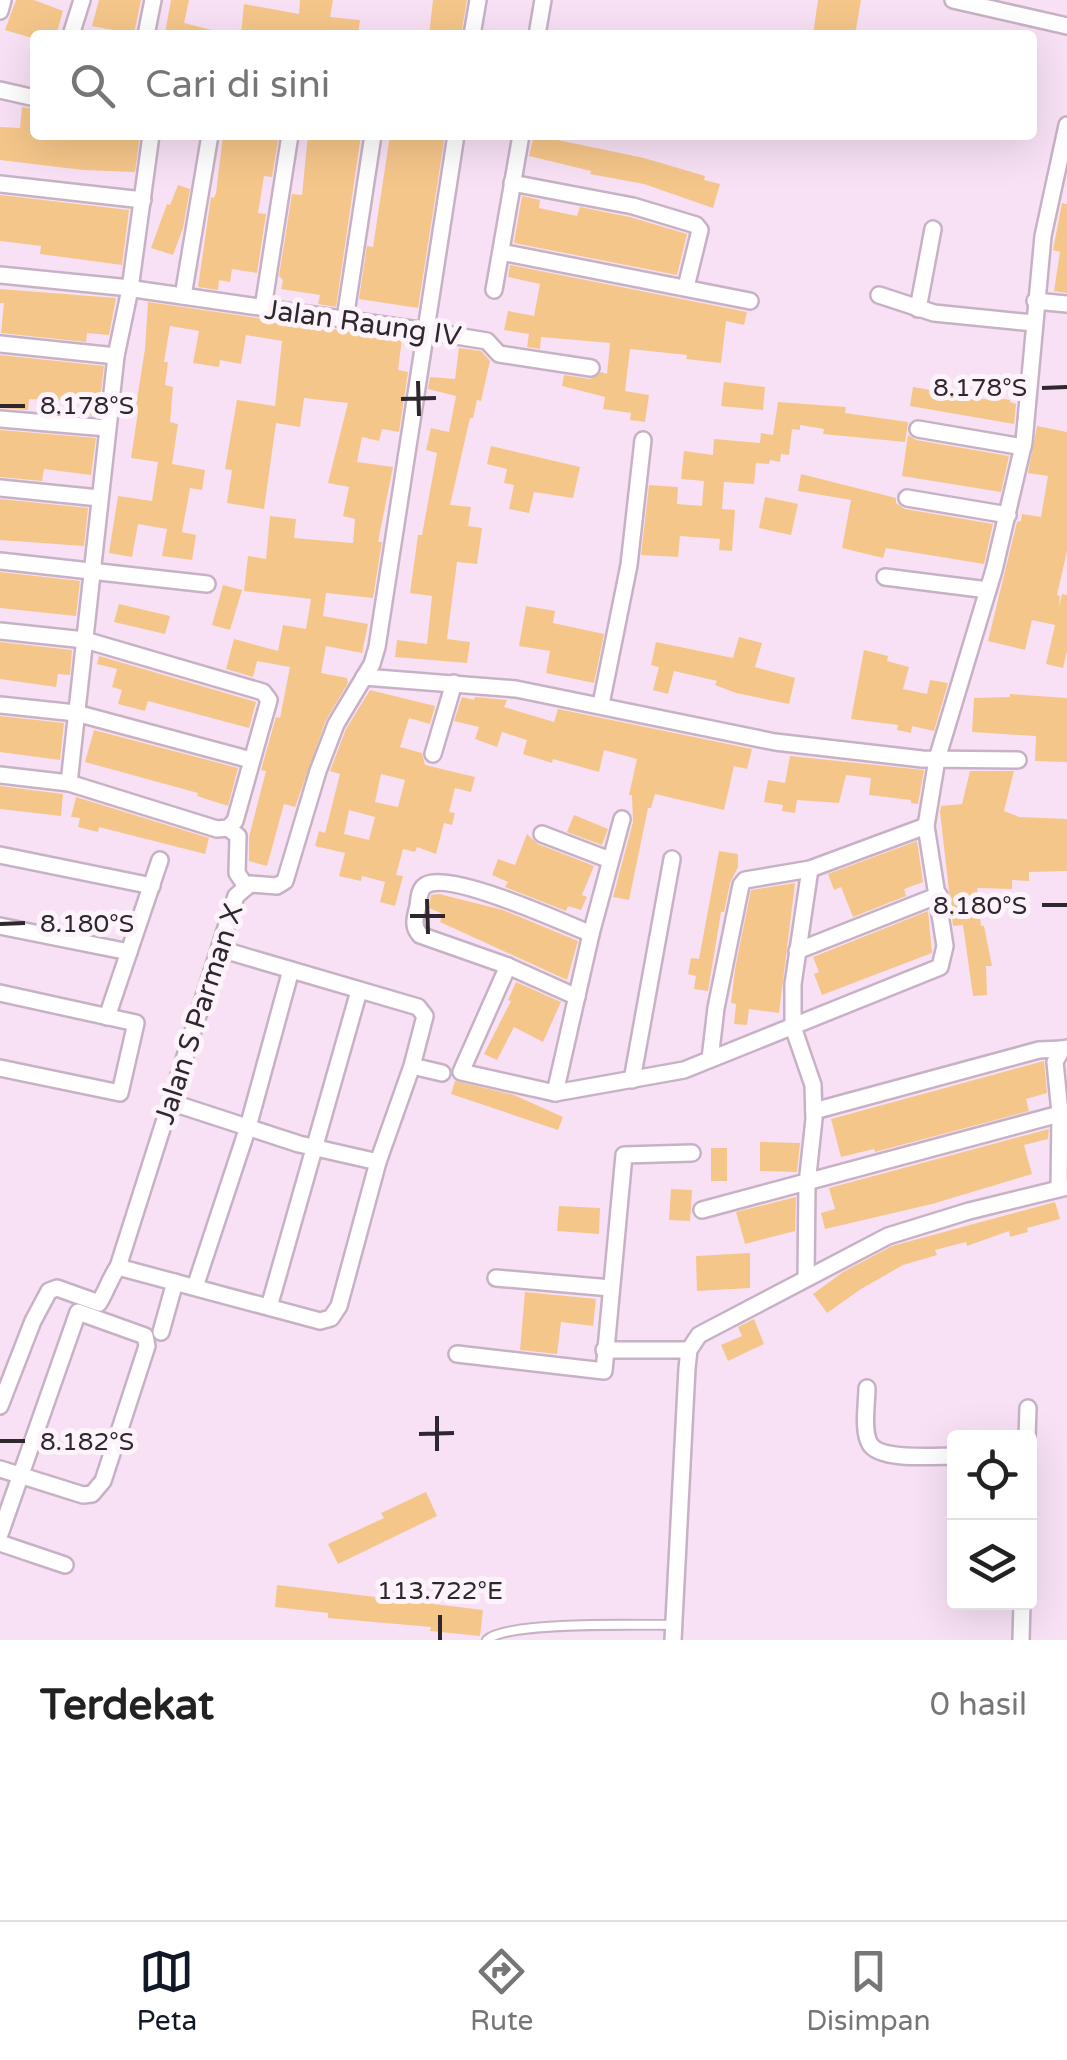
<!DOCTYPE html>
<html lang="id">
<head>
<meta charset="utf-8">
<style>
  :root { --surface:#fff; --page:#f6f6f6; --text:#222; --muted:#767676; --line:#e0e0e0; --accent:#111827 }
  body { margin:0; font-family:"Varela Round",sans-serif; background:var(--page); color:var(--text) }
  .controls { position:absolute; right:30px; bottom:30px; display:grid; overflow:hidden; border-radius:10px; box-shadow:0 10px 40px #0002 }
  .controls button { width:90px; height:90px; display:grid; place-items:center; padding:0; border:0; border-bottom:2px solid var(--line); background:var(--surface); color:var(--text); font:50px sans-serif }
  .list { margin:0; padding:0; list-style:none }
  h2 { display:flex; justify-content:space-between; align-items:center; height:130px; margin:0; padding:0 40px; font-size:42px }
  h2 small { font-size:32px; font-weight:400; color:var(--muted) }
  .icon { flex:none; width:55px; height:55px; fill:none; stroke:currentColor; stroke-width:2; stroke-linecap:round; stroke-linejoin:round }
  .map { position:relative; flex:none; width:1067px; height:1640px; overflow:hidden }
  .search { position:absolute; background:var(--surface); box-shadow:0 10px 40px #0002; left:30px; right:30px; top:30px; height:110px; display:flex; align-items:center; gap:25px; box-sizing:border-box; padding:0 35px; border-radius:10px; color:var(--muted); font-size:38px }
  .sheet { height:280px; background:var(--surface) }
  nav { display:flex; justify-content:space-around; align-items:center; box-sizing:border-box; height:140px; border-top:2px solid var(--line); background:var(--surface); font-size:28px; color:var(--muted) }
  nav a { display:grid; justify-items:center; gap:5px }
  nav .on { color:var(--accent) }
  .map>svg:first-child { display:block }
</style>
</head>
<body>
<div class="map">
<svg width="1067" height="1640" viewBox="0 0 1067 1640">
  <rect width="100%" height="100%" fill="#f8e1f5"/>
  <g fill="#f5c68a" fill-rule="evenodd">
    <polygon points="16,0 34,0 63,11 56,35 35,35 35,39 5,30"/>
    <polygon points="99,0 141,0 134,34 92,26"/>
    <polygon points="171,0 189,0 184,23 212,30 212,35 165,33"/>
    <polygon points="300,0 333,0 330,17 360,20 358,35 241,35 244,4 299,14"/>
    <polygon points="433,0 467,0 461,35 429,35"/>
    <polygon points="818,0 861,0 855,35 813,35"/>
    <polygon points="22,107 35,109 35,135 83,138 83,135 140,135 135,172 83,170 0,160 0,127 20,128"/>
    <polygon points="223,135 279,135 272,177 264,176 258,213 266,214 257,273 232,269 230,282 219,280 218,290 198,287 211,197 214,198 216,193"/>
    <polygon points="308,135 361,135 336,307 318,304 320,295 281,289 283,280 279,276 292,194 302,195"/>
    <polygon points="390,135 445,135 418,308 359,299 367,246 373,247"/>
    <polygon points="534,135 644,158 705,176 704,180 720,184 713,208 644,184 590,174 591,171 529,156"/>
    <polygon points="178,185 190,189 183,228 173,255 151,248 167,204 170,205"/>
    <polygon points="0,195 129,210 122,265 40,254 41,246 0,241"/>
    <polygon points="522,196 540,200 539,208 577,216 580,207 630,217 687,234 677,275 514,243"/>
    <polygon points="1062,203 1067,204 1067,293 1054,291 1060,252 1064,253 1053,250"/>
    <polygon points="510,265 747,312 744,325 726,321 721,363 686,359 687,355 630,349 625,391 649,395 645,422 630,420 631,413 603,409 605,397 562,386 564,375 590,379 601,372 607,374 610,343 541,337 540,349 527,347 529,334 504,330 508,311 534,316 540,284 508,277"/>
    <polygon points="0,289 116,298 109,335 87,333 86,342 1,333 4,303 0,303"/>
    <polygon points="148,302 402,339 398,370 408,372 399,432 382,429 379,441 362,437 357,462 393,467 378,542 382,542 373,598 326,593 323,616 368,624 362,653 326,646 321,673 347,678 348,683 326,720 295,807 284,804 267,866 249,861 249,837 266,771 261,770 276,717 280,718 290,667 257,661 253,677 226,669 234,639 278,651 283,625 306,629 311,599 244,591 248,556 266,559 270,516 296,519 294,538 353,543 355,519 343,516 349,487 328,483 348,403 304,398 300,427 276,423 264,509 227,503 232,470 225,469 237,400 275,406 282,341 246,335 241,364 220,360 219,367 193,363 199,331 170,326 164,362 168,362 165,385 173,387 170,422 178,424 172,464 205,470 202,490 190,488 182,532 196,535 192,560 162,556 167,529 138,524 132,557 109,553 118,496 152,501 158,462 131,458 138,412 135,412 145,349"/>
    <polygon points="459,348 481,351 490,361 481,401 477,400 473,418 470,418 450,505 471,507 468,526 482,528 477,564 457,562 447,639 470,642 467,663 395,657 397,640 427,644 432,596 410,593 418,535 422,535 437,453 426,450 431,428 449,432 456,396 428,389 430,377 455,379"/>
    <polygon points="0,355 104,366 98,416 84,415 85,403 56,400 29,399 28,410 0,408"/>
    <polygon points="724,382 765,387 763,410 721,406"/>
    <polygon points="913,387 996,401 996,398 1010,400 1010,402 1016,404 1014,424 910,406"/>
    <polygon points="778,402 846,407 845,413 908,422 905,442 823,434 824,429 800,425 800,430 792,429 789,455 781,454 780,462 770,460 769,464 756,463 754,484 724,482 722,509 735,510 732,551 719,550 720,539 680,536 678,557 641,555 649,485 678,487 677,504 702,506 704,481 681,479 684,451 713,455 714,439 760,443 761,433 773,435"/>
    <polygon points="1037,426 1067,432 1067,551 1057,595 1060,596 1059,608 1062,594 1067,595 1067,651 1063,668 1046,664 1055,625 1032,620 1025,650 988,641 1017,522 1021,521 1022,514 1041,517 1048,476 1028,473"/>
    <polygon points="0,430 96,438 91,475 44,469 42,481 0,477"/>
    <polygon points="908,435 916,440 1009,456 1001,492 902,476"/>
    <polygon points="491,446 580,467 573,498 534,492 529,513 509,509 514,485 504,483 507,469 487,464"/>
    <polygon points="801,474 896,498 896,503 905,509 993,524 984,564 886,548 883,558 842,548 851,500 798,491"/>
    <polygon points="765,497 798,504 791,535 759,528"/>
    <polygon points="0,499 88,508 84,546 0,540"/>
    <polygon points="0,572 80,581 76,616 0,608"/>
    <polygon points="223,585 242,590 230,630 212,625"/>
    <polygon points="119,604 170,616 165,634 114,622"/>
    <polygon points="526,606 555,611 553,623 604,634 594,683 546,673 550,651 519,646"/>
    <polygon points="739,637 762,643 755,667 795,678 789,704 736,693 715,685 717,681 674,671 668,694 653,690 659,667 651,665 656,642 733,658"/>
    <polygon points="0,642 72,650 70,675 58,674 56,687 0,679"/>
    <polygon points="864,650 888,656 887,661 909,667 903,689 927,694 930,680 948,683 934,731 912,726 911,733 897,730 898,725 851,719"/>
    <polygon points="99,656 256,702 249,728 148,701 145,711 118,704 122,690 112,687 117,669 97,664"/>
    <path d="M370 690 435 706 430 724 409 718 400 747 422 753 425 765 475 777 471 792 455 788 449 812 455 813 452 825 444 823 436 854 417 847 415 852 403 849 396 875 403 876 395 906 380 902 385 882 362 876 361 881 339 876 345 853 315 846 319 831 325 833 340 774 330 771 346 729ZM381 774 405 780 398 807 375 802ZM349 810 375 817 369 840 344 834Z"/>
    <polygon points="1010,694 1067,698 1067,762 1035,761 1036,736 972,732 974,698 1010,697"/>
    <polygon points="462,697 474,700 475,697 507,700 504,707 554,722 558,709 752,749 747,769 734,766 724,810 655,794 651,808 648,808 629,900 613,897 633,822 632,795 629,795 637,759 604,750 599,772 553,759 552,763 523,754 527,740 502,732 497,747 475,739 479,727 454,721"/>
    <polygon points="0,716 64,723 60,760 0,752"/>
    <polygon points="94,730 238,768 228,806 197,796 198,793 85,762"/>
    <polygon points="790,756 924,770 918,804 911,803 911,800 869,795 871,778 846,775 839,803 797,800 795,813 782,811 783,805 764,802 768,780 785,783"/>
    <polygon points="970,771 1014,771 1004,811 1019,817 1067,819 1067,871 1029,872 1029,881 1012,880 1012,889 977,888 981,926 984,926 992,966 986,966 987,995 973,996 963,925 953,926 940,812 941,806 962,804"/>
    <polygon points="0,786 63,794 61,816 0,809"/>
    <polygon points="76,797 209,838 205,854 99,827 98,832 78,827 80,818 71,817"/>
    <polygon points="574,815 608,829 602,845 567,832"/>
    <polygon points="527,834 538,844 594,866 582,895 587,897 581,910 568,906 566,911 505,887 508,882 492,875 498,859 515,865"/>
    <polygon points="917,841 923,882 904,889 906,896 853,917 841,887 834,890 828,874"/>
    <polygon points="719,851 738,854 738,867 730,883 724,912 721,912 708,991 694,989 696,976 688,974 691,958 699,959"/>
    <polygon points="795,883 779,1013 749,1009 747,1025 734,1024 736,1004 731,1003 735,969 751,890"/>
    <polygon points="439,894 503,910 578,941 567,980 440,922 443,914 429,908 431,895"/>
    <polygon points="928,911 932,953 822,995 814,974 819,972 813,957"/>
    <polygon points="516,982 561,1002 543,1042 514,1027 497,1060 484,1054 511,1001 508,1000"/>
    <polygon points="1044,1061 1047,1093 1026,1099 1029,1111 875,1152 874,1149 841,1157 831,1119"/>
    <polygon points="455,1081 514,1095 563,1117 558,1130 451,1094"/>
    <polygon points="1049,1129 1048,1139 1024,1145 1032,1174 932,1204 825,1229 821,1213 835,1209 829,1188"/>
    <polygon points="760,1142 800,1143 797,1172 760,1171"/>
    <rect x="711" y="1148" width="16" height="33"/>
    <polygon points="671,1189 692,1190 690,1221 669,1220"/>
    <polygon points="796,1197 795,1231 745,1244 736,1212"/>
    <polygon points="1055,1202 1060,1219 1027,1228 1028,1232 1010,1237 1009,1231 967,1246 966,1242 935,1250 937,1255 903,1265 861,1289 827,1313 813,1294 843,1272 892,1246"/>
    <polygon points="559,1206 600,1208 599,1234 557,1231"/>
    <polygon points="750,1253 750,1288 697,1291 696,1256"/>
    <polygon points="525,1292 596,1299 593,1326 561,1322 557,1354 520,1350"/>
    <polygon points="754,1319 764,1344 728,1361 721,1345 742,1336 738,1327"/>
    <polygon points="426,1492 437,1516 338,1564 328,1544 384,1518 381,1513"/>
    <polygon points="277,1585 483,1610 480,1636 430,1631 431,1627 328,1618 328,1613 275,1607"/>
  </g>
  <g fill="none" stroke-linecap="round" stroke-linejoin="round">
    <g stroke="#c7b2c5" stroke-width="12">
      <path id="lane" d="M487 1640C506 1621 640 1625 674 1625"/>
    </g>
    <g stroke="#c7b2c5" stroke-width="20">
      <g id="street">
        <polyline points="953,0 1067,26"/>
        <polyline points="0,11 3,0"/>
        <polyline points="71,35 82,0"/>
        <polyline points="146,35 153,0"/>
        <polyline points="472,35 478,0"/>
        <polyline points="537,35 543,0"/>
        <polyline points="0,90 35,98"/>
        <polyline points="512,183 633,206 696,225 700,230 686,287"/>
        <polyline points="0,184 143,200"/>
        <polyline points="501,252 750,301"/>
        <polyline points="0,275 120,287 426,331 487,341 499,354 591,368"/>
        <polyline points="494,290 521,135"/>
        <polyline points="879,295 934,313 1033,323"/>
        <polyline points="183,296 210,135"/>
        <polyline points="1035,301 1067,304"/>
        <polyline points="263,308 290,135"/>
        <polyline points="918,309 933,229"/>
        <polyline points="345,319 373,135"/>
        <polyline points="0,344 116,356"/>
        <polyline points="0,419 107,428"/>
        <polyline points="918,429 1023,447"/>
        <polyline points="0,488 99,498"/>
        <polyline points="907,498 1008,515"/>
        <polyline points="0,561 207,584"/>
        <polyline points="885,577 988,590"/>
        <polyline points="0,631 85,640 263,692 269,700 235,821 228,828 217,829 69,783 0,775"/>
        <polyline points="364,677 516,689 775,742 922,759 1018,760"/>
        <polyline points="601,704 629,565 643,440"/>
        <polyline points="0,705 76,713 251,760"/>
        <polyline points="433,754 454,683"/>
        <polyline points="69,783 116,356 130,289 151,135"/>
        <polyline points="228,828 238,836 237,873 245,885"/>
        <polyline points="542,834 610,860"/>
        <polyline points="0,855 152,886"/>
        <polyline points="0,926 129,952"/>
        <polyline points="797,951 939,895"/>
        <polyline points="508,966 461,1072 555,1093 684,1070 940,967 945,946 926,826 937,759 994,570 1024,442 1043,236 1067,125"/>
        <polyline points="0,993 136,1023 120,1093 0,1068"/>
        <path d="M577 997 508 966 420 935C412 926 415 918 418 906 419 898 419 889 426 885 449 871 563 922 591 934"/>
        <polyline points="107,1017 160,860"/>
        <polyline points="710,1059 716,1008 741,885 745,880 810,869 926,826"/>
        <polyline points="412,1066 442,1073"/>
        <polyline points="632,1080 672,859"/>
        <polyline points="555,1093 591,934 622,819"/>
        <polyline points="170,1102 299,1144 378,1162"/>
        <polyline points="814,1111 1039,1050 1062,1049"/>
        <polyline points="1059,1189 1060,1113 1055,1062 1062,1049 1067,1048"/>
        <polyline points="702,1210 1067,1112"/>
        <polyline points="118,1267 320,1321 331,1318 339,1306 378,1162 412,1066 425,1016 418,1007 220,949"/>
        <polyline points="806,1277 807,1184 814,1119 813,1085 793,1027 793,984 810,869"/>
        <polyline points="496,1278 611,1288"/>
        <polyline points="195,1287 248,1127 291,970"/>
        <polyline points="269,1307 359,991"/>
        <polyline points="161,1332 175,1282"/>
        <polyline points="604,1350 689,1350"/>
        <polyline points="457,1354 604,1371 624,1155 692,1153"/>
        <path d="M867 1388C867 1403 862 1431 870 1444 880 1461 935 1456 954 1456"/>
        <path d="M0 1406 33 1321 49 1291 57 1288 99 1303C107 1290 110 1278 118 1267L236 896 250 884 277 886 285 881 318 771 336 724 372 664 377 647 456 135"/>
        <polyline points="1027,1438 1028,1408"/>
        <polyline points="0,1469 83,1495 92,1494 103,1481 147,1346 145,1336 78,1312 0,1534"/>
        <polyline points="0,1543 65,1565"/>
        <polyline points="673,1640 687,1368 689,1350 699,1335 888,1236 969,1211 1067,1187"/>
        <polyline points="1021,1640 1022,1602"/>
      </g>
    </g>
    <use href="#lane" stroke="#fff" stroke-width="8"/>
    <use href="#street" stroke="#fff" stroke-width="15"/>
  </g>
  <path fill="none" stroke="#2f272e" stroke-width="4" d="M418 381 419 416M1042 388 1067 387M401 399 436 398M0 406H25M427 899 428 934M1042 905H1067M410 916H445M0 924 25 923M437 1416V1451M419 1434 454 1433M0 1441H25M440 1615V1640"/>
  <g text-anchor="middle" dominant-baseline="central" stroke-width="10" stroke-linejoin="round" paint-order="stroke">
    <g font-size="28" fill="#2f272e" stroke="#fcf3fb">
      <text transform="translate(363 323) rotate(8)">Jalan Raung IV</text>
      <text transform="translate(199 1014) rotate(-72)">Jalan S Parman X</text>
    </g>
  </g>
  <g font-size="25" text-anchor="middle" fill="#2f272e" stroke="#fcf3fb" stroke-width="10" stroke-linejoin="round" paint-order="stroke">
    <text x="980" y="396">8.178°S</text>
    <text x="87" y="414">8.178°S</text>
    <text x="980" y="914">8.180°S</text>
    <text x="87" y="932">8.180°S</text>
    <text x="87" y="1450">8.182°S</text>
    <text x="440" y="1599">113.722°E</text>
  </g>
</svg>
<div class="controls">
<button><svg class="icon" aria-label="locate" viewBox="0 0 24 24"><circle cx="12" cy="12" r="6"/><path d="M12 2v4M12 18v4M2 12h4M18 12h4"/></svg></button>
<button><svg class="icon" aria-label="layers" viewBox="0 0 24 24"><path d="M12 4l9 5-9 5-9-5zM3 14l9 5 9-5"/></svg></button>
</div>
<div class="search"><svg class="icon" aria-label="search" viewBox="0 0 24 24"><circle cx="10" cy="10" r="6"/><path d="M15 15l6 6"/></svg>Cari di sini</div>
</div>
<section class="sheet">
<h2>Terdekat<small>0 hasil</small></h2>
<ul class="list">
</ul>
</section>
<nav>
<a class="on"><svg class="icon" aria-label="map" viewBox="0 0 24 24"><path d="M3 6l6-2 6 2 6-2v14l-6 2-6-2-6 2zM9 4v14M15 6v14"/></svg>Peta</a>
<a><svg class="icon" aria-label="directions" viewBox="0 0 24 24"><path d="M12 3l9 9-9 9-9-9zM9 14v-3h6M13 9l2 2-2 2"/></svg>Rute</a>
<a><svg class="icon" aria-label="saved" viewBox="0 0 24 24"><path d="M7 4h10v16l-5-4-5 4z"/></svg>Disimpan</a>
</nav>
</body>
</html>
